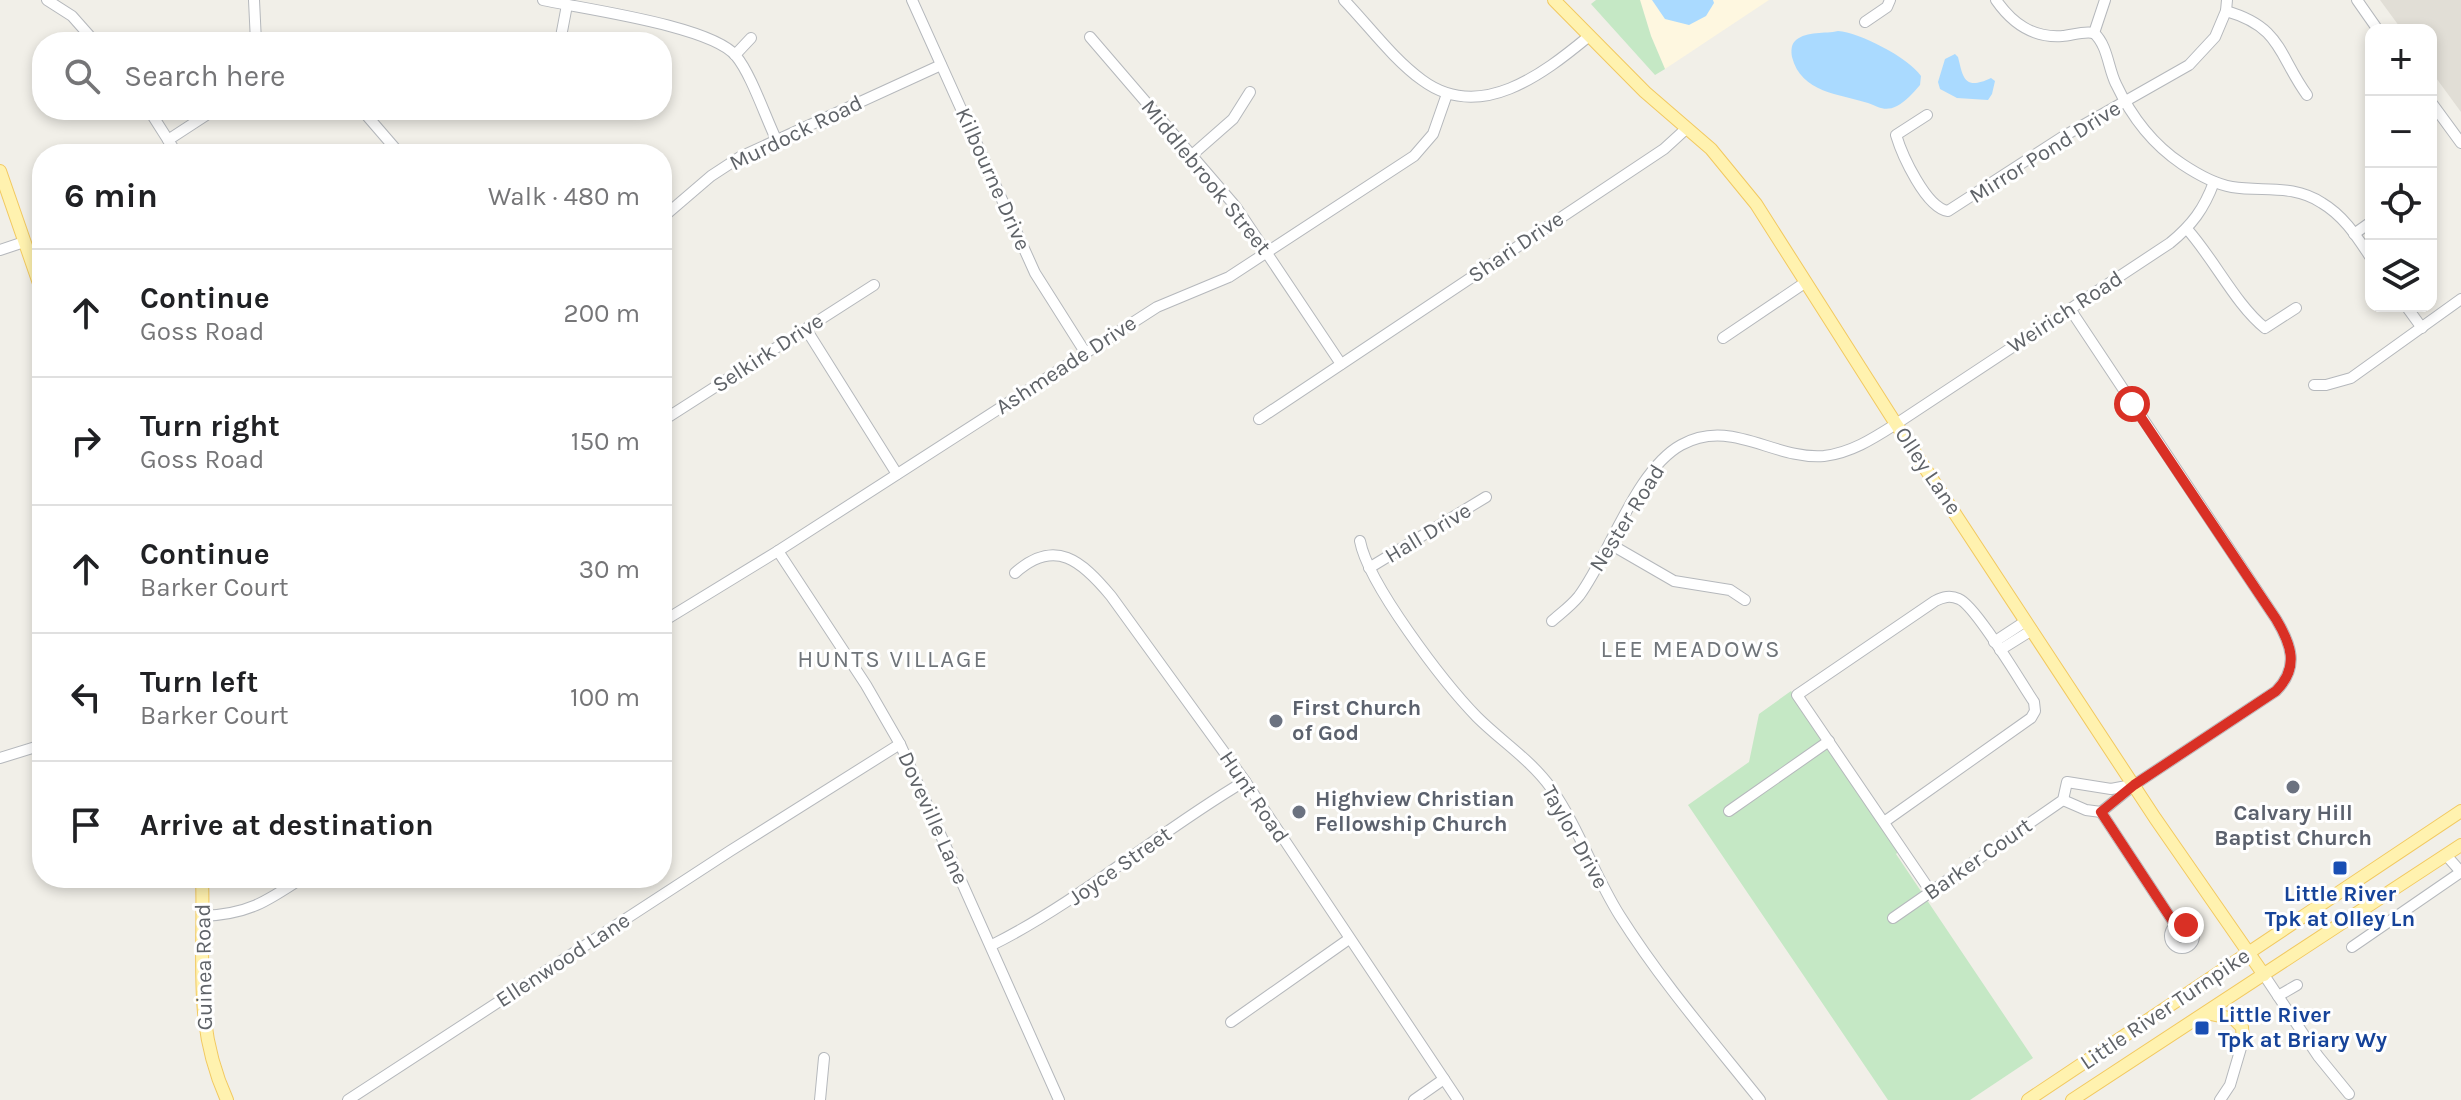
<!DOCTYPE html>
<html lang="en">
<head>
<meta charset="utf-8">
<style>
  :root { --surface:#fff; --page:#f2f2f2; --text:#202124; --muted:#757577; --line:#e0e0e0 }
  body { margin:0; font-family:Karla,sans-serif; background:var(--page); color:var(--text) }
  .controls { position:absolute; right:24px; top:24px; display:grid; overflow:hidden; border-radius:16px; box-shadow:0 4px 12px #0003 }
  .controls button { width:72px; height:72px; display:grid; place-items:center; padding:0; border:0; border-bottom:2px solid var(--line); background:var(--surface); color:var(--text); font:40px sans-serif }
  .stop { position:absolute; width:24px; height:24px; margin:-18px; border:6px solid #d93025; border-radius:50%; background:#fff }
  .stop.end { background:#d93025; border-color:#fff; box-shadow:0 2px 8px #0008 }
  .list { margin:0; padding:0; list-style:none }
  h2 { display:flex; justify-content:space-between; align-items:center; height:104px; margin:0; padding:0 32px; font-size:34px }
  h2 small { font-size:26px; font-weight:400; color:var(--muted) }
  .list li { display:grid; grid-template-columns:52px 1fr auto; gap:24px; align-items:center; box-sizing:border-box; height:128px; padding:0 32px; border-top:2px solid var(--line) }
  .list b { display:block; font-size:30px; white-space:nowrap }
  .list p { margin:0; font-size:26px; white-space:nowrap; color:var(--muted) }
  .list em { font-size:26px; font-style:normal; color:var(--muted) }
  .icon { flex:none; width:44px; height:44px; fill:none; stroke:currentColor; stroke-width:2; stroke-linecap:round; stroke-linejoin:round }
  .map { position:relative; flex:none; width:2461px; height:1100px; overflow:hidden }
  .search { position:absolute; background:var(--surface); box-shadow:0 4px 12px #0003; left:32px; top:32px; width:640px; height:88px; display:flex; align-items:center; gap:20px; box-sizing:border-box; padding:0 28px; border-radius:32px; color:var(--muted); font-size:30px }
  .panel { position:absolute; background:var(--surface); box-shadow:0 4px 12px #0003; left:32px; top:144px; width:640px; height:744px; border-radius:32px }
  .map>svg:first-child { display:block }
</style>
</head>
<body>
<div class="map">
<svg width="2461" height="1100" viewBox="0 0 2461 1100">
  <rect width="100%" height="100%" fill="#f1efe8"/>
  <polygon fill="#fef7e0" points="1640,0 1769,0 1665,69 1651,36"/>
  <polygon fill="#e1ded6" points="2380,0 2461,0 2461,112 2431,71 2431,30 2402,30"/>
  <g fill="#c5e8c5">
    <polygon points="1596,0 1640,0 1651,36 1665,69 1655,75 1591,4"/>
    <polygon points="1791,691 1901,849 1896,854 2033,1058 1970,1100 1888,1100 1688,805 1749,762 1759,714"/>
  </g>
  <g fill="#aadaff">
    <polygon points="1652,0 1713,0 1714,3 1706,16 1689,25 1665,19"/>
    <path d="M1838 31C1859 32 1909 58 1921 76L1920 85C1914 92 1905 102 1897 106 1885 112 1879 107 1868 103 1840 94 1801 93 1792 57 1791 51 1791 44 1796 40 1807 31 1825 34 1838 31Z"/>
    <path d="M1955 54 1958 57C1963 77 1964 91 1991 78L1995 81 1992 94 1988 100 1957 98 1940 89 1938 82 1945 59Z"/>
  </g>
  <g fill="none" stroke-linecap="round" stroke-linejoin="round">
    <g stroke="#b5b8bc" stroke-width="12">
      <g id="minor">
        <polyline points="47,0 72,16 95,42"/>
        <polyline points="254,0 256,42"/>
        <path d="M543 0C584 9 712 26 736 56 751 74 765 116 776 139"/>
        <polyline points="912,0 1035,273 1085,352"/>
        <path d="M1344 0C1369 26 1393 59 1422 80 1480 123 1543 74 1588 37"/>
        <path d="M1996 0C2012 23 2032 38 2062 36 2073 35 2083 31 2094 33"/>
        <polyline points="2357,0 2378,30"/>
        <path d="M2226 11C2282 27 2278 55 2307 95"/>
        <polyline points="1865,22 1887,7 1890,0"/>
        <path d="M2094 33C2108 46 2108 68 2116 84 2131 116 2152 144 2182 164 2197 174 2214 184 2232 187 2264 192 2293 184 2322 203 2344 216 2357 237 2371 258"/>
        <polyline points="2094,33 2105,0"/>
        <polyline points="1090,37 1236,207 1341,364"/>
        <polyline points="560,42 567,5"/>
        <polyline points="735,55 751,38"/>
        <polyline points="2431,102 2461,143"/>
        <polyline points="149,110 177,154"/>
        <polyline points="362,110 400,154"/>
        <path d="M1927 115 1896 135C1902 155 1926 208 1948 211L2064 136 2189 65 2215 37 2226 11 2227 0"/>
        <polyline points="168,140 214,110"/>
        <polyline points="1192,155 1233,119 1250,92"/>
        <polyline points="662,218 711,176 740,157 941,65"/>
        <path d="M2187 229C2214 259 2236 305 2265 328L2296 308"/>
        <polyline points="2354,234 2371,222"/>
        <polyline points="0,250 24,242"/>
        <polyline points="2406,306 2422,328"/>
        <path d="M2070 309 2276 619C2291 644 2300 667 2276 691L2134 785 2101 812"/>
        <polyline points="806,329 897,474"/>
        <polyline points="1723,338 1806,282"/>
        <polyline points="2314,385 2326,385 2351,378 2461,299"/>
        <polyline points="1259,419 1664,149 1687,128"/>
        <polyline points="662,421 874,285"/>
        <path d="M1360 541C1368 584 1444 683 1477 717 1501 741 1531 760 1551 788 1579 828 1594 875 1620 916 1661 981 1712 1040 1760 1100"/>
        <polyline points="1610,544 1674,581 1730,590 1745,600"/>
        <polyline points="778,551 866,685 900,744 1059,1100"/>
        <polyline points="1369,568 1486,497"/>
        <path d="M1015 573C1055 537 1082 561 1111 596L1245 781 1458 1100"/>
        <path d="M1552 621C1561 613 1571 606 1579 596 1610 554 1636 470 1681 445 1731 417 1773 460 1824 456 1851 453 1874 438 1896 424L2170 243C2192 225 2204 209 2214 182"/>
        <polyline points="662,622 778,551 1157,307 1229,277 1414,156 1433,134 1447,94"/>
        <polyline points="1994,642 2026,621"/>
        <polyline points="2000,650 2032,630"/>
        <polyline points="0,758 42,745"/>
        <polyline points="2063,800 2086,810 2101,812 2176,926"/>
        <polyline points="1729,811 1829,741"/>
        <path d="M1884 822 2031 718 2035 711 2034 702C2021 683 1976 606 1959 599 1950 595 1943 597 1935 601L1797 695 1931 892"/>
        <polyline points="2446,855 2461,872"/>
        <path d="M203 916C248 914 266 902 302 878"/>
        <polyline points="1893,918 2063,800 2067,782 2111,789 2132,785"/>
        <circle cx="2182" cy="936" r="12"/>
        <path d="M992 945C1082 900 1158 832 1245 781"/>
        <polyline points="2352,947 2461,872"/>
        <polyline points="2264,975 2318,1056 2349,1094"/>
        <polyline points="2278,996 2297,985"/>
        <polyline points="1231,1022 1349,939"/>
        <polyline points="348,1100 730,851 900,744"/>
        <polyline points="820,1100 824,1058"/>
        <polyline points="1414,1100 1444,1079"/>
        <polyline points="2220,1100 2230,1085 2243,1041"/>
      </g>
    </g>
    <g stroke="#f2c960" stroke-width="14">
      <g id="major">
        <polyline points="1554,0 1645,92 1711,149 1756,204 1896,424 2155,818 2264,975"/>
        <polyline points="0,171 42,292"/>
        <path d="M202 878C205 959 192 1023 227 1100"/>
        <polyline points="2206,1013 2234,1019 2242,1027 2243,1041"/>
        <polyline points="2028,1100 2461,811"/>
        <polyline points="2072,1100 2461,845"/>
      </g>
    </g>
    <use href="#minor" stroke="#fff" stroke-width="10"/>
    <use href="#major" stroke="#fff2af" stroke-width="12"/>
  </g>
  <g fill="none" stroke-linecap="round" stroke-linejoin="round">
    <path stroke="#d93025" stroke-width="10" d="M2132 404 2276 619C2291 644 2300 667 2276 691L2134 785 2101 812 2176 926 2186 925"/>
  </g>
  <g fill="#6b7280" stroke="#fff" stroke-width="3">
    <circle cx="1276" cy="721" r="8"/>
    <circle cx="2293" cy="787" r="8"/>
    <circle cx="1299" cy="812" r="8"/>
  </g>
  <g fill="#1a4fb4" stroke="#fff" stroke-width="3">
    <rect x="2332" y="860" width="16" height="16" rx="4"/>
    <rect x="2194" y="1020" width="16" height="16" rx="4"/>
  </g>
  <g text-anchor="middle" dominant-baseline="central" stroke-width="6" stroke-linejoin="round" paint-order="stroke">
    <g font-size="22" fill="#5f6368" stroke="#fff">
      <text transform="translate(796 133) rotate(-26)">Murdock Road</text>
      <text transform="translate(2045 152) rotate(-32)">Mirror Pond Drive</text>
      <text transform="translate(1206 177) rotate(51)">Middlebrook Street</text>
      <text transform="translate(993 179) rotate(66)">Kilbourne Drive</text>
      <text transform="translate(1516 247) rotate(-34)">Shari Drive</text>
      <text transform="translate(2065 312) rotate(-33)">Weirich Road</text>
      <text transform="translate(768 353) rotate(-33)">Selkirk Drive</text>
      <text transform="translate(1066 365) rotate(-33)">Ashmeade Drive</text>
      <text transform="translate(1928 471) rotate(56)">Olley Lane</text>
      <text transform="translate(1627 518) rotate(-58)">Nester Road</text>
      <text transform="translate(1428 533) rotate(-31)">Hall Drive</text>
      <text transform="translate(1254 797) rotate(56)">Hunt Road</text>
      <text transform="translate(933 818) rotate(66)">Doveville Lane</text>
      <text transform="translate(1575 837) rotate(61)">Taylor Drive</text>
      <text transform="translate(1978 859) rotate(-35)">Barker Court</text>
      <text transform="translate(1120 866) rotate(-35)">Joyce Street</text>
      <text transform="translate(563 960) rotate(-33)">Ellenwood Lane</text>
      <text transform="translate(204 967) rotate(-91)">Guinea Road</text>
      <text transform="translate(2165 1009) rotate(-34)">Little River Turnpike</text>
    </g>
    <g font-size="22" font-weight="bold" fill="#5b616d" stroke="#fff" text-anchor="start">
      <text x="1292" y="708">First Church<tspan x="1292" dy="25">of God</tspan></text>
      <text x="1315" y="799">Highview Christian<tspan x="1315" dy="25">Fellowship Church</tspan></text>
      <text x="2293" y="813" text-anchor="middle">Calvary Hill<tspan x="2293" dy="25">Baptist Church</tspan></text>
    </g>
    <g font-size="22" font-weight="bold" fill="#164399" stroke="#fff">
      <text x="2340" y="894">Little River<tspan x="2340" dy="25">Tpk at Olley Ln</tspan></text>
      <text x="2218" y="1015" text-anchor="start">Little River<tspan x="2218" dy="25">Tpk at Briary Wy</tspan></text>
    </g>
    <g font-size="24" letter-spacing="2" fill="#70757a" stroke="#fff">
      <text x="1691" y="649">LEE MEADOWS</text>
      <text x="893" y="659">HUNTS VILLAGE</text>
    </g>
  </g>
</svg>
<div class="controls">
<button>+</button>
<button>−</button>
<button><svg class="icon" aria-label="locate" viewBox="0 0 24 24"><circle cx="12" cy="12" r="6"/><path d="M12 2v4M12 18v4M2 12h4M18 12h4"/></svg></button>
<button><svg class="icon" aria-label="layers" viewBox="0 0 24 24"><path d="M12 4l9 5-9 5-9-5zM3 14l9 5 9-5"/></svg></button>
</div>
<div class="stop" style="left:2132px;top:404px"></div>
<div class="stop end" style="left:2186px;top:925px"></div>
<div class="search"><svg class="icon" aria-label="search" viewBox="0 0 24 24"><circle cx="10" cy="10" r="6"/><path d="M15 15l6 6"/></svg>Search here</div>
<section class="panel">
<h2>6 min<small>Walk · 480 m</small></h2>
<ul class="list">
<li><svg class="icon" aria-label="ahead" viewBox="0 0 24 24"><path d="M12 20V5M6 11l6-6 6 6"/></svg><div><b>Continue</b><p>Goss Road</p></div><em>200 m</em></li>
<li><svg class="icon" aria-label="right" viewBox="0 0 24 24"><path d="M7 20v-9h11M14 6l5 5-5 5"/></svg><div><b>Turn right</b><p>Goss Road</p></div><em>150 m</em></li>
<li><svg class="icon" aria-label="ahead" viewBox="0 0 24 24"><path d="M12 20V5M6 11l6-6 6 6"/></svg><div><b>Continue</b><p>Barker Court</p></div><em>30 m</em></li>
<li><svg class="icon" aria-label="left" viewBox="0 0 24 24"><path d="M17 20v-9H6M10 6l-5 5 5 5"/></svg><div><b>Turn left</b><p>Barker Court</p></div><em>100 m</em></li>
<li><svg class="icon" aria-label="arrive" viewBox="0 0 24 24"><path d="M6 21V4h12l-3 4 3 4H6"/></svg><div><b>Arrive at destination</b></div></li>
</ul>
</section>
</div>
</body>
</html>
